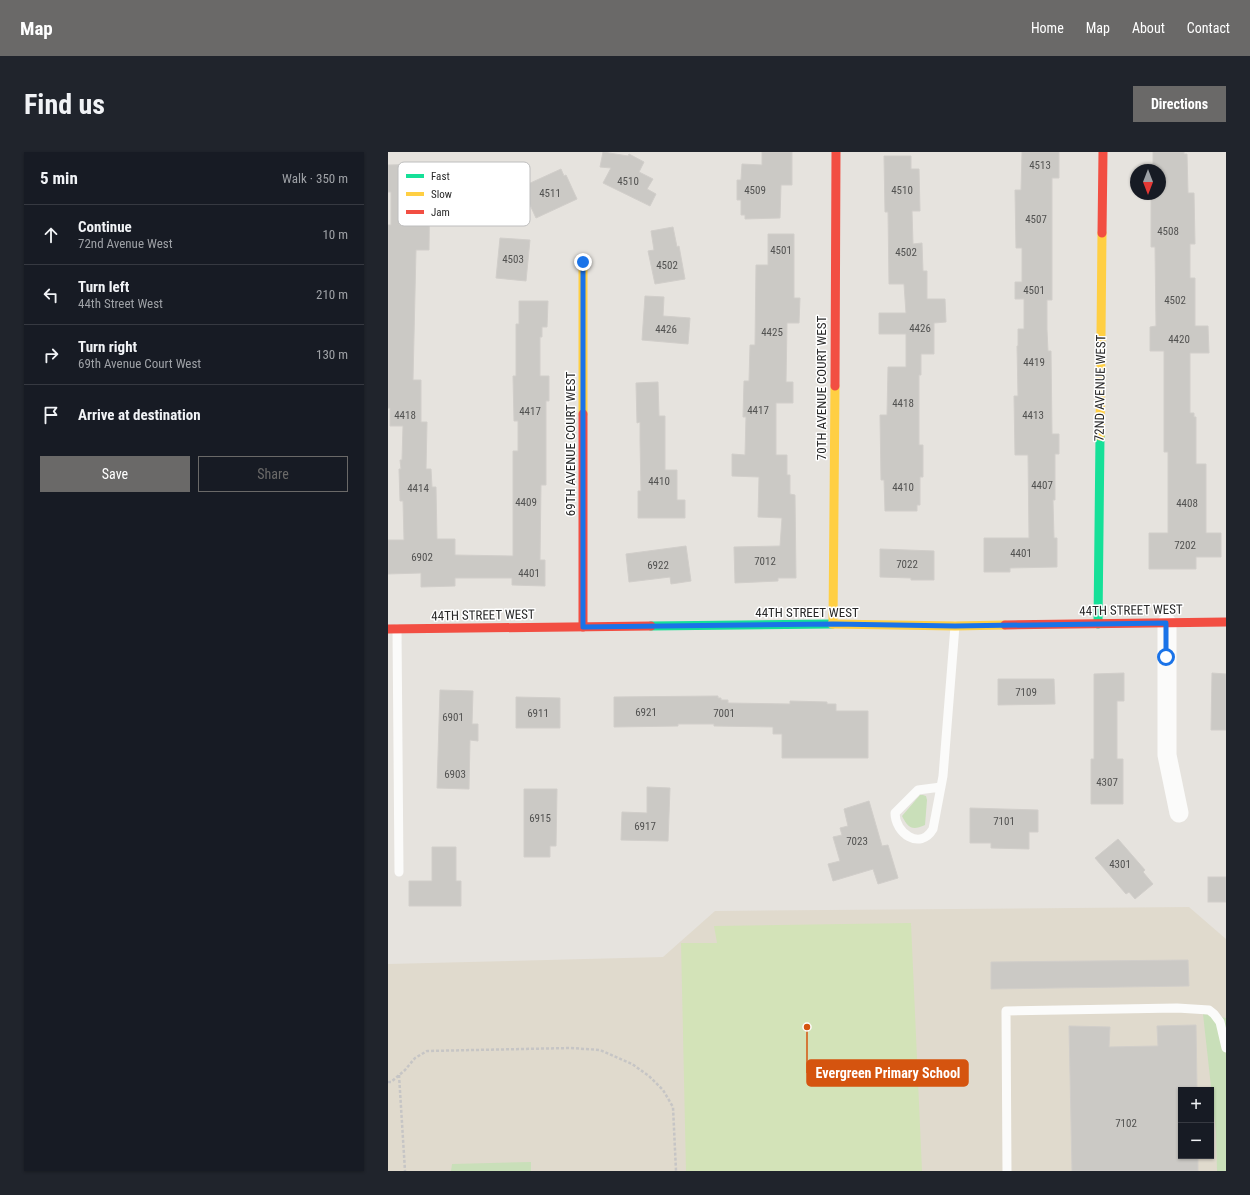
<!DOCTYPE html>
<html lang="en">
<head>
<meta charset="utf-8">
<style>
  :root { --surface:#171b24; --page:#20242c; --text:#f1f3f6; --muted:#9ea1a6; --line:#363941; --accent:#6a6968 }
  body { margin:0; font-family:"Roboto Condensed",sans-serif; background:var(--page); color:var(--text) }
  .controls { position:absolute; right:12px; bottom:12px; display:grid; overflow:hidden; border-radius:0px; box-shadow:0 1px 3px #0004 }
  .controls button { width:36px; height:36px; display:grid; place-items:center; padding:0; border:0; border-bottom:1px solid var(--line); background:var(--surface); color:var(--text); font:20px sans-serif }
  .compass { position:absolute; left:742px; top:12px; width:36px; height:36px; border-radius:50%; background:var(--surface); box-shadow:0 1px 3px #0004; rotate:180deg }
  .stop { position:absolute; width:12px; height:12px; margin:-9px; border:3px solid #1a73e8; border-radius:50%; background:#fff }
  .stop.end { background:#1a73e8; border-color:#fff; box-shadow:0 1px 4px #0008 }
  .list { margin:0; padding:0; list-style:none }
  h2 { display:flex; justify-content:space-between; align-items:center; height:52px; margin:0; padding:0 16px; font-size:17px }
  h2 small { font-size:13px; font-weight:400; color:var(--muted) }
  .list li { display:grid; grid-template-columns:26px 1fr auto; gap:12px; align-items:center; box-sizing:border-box; height:60px; padding:0 16px; border-top:1px solid var(--line) }
  .list b { display:block; font-size:15px; white-space:nowrap }
  .list p { margin:0; font-size:13px; white-space:nowrap; color:var(--muted) }
  .list em { font-size:13px; font-style:normal; color:var(--muted) }
  .actions { display:flex; gap:8px; padding:12px 16px }
  .actions a { flex:1; padding:9px 0; border:1px solid var(--accent); border-radius:0px; text-align:center; font-size:14px; color:var(--accent) }
  .actions .main { background:var(--accent); color:#fff }
  .icon { flex:none; width:22px; height:22px; fill:none; stroke:currentColor; stroke-width:2; stroke-linecap:round; stroke-linejoin:round }
  .map { position:relative; flex:none; width:838px; height:1019px; overflow:hidden; border-radius:0px }
  header { display:flex; align-items:center; gap:24px; box-sizing:border-box; height:56px; padding:0 20px; background:var(--accent); color:#fff }
  header strong { font-size:19px }
  nav { display:flex; gap:22px; margin-inline-start:auto; font-size:14px }
  .intro { display:flex; align-items:center; justify-content:space-between; box-sizing:border-box; height:96px; padding:0 24px }
  h1 { margin:0; font-size:28px }
  .button { padding:10px 18px; border-radius:0px; background:var(--accent); color:#fff; font-size:14px; font-weight:700 }
  main { display:flex; gap:24px; padding:0 24px }
  aside { flex:1; background:var(--surface); border-radius:0px; box-shadow:0 1px 3px #0004 }
  .map>svg:first-child { display:block }
</style>
</head>
<body>
<header>
<strong>Map</strong>
<nav><a>Home</a><a>Map</a><a>About</a><a>Contact</a></nav>
</header>
<div class="intro"><h1>Find us</h1><a class="button">Directions</a></div>
<main>
<aside>
<h2>5 min<small>Walk · 350 m</small></h2>
<ul class="list">
<li><svg class="icon" aria-label="ahead" viewBox="0 0 24 24"><path d="M12 20V5M6 11l6-6 6 6"/></svg><div><b>Continue</b><p>72nd Avenue West</p></div><em>10 m</em></li>
<li><svg class="icon" aria-label="left" viewBox="0 0 24 24"><path d="M17 20v-9H6M10 6l-5 5 5 5"/></svg><div><b>Turn left</b><p>44th Street West</p></div><em>210 m</em></li>
<li><svg class="icon" aria-label="right" viewBox="0 0 24 24"><path d="M7 20v-9h11M14 6l5 5-5 5"/></svg><div><b>Turn right</b><p>69th Avenue Court West</p></div><em>130 m</em></li>
<li><svg class="icon" aria-label="arrive" viewBox="0 0 24 24"><path d="M6 21V4h12l-3 4 3 4H6"/></svg><div><b>Arrive at destination</b></div></li>
</ul>
<div class="actions"><a class="main">Save</a><a>Share</a></div>
</aside>
<div class="map">
<svg width="838" height="1019" viewBox="0 0 838 1019">
  <rect width="100%" height="100%" fill="#e6e3de"/>
  <path fill="#e0dacd" fill-rule="evenodd" d="M801 755 838 787V1019H0V812L275 805 327 759ZM793 938H823V1004H793Z"/>
  <g fill="#c9dfb9">
    <path d="M532 643H535L538 644 539 648 537 673C524 679 520 676 514 664Z"/>
    <polygon points="815,862 838,866 838,1019 829,1019 828,980"/>
    <polygon points="143,1010 143,1019 63,1019 64,1012"/>
  </g>
  <polygon fill="#d3e3b8" points="523,771 534,1019 298,1019 293,791 329,791 326,774"/>
  <g fill="#cbc9c5" stroke="#d1ceca">
    <polygon points="215,0 240,4 241,2 256,10 251,20 265,27 259,37 268,42 262,54 215,31 223,16 212,15"/>
    <polygon points="374,0 404,0 404,33 393,33 392,66 357,67 357,63 353,63 353,48 349,48 349,28 353,28 354,12 374,13"/>
    <polygon points="634,0 671,0 671,26 664,26 664,148 659,148 659,178 660,199 663,199 664,282 671,282 671,302 667,302 667,348 665,348 666,386 669,386 669,415 622,416 622,420 596,420 596,386 641,386 640,303 627,303 626,244 630,244 629,194 630,194 630,177 636,177 636,147 627,147 627,130 634,130 634,96 628,96 627,38 633,38"/>
    <polygon points="765,0 796,0 796,2 799,2 800,41 806,41 807,92 802,92 802,126 807,126 807,174 820,174 821,201 802,201 802,261 806,261 806,265 808,265 808,312 818,312 818,381 833,381 833,405 808,405 808,417 761,417 761,381 780,381 780,300 776,300 776,199 762,199 762,175 768,174 767,95 763,95 763,42 772,42 772,18 765,18"/>
    <polygon points="496,4 523,4 523,17 531,17 532,59 524,59 525,92 534,91 535,119 539,119 539,147 557,147 558,170 546,171 546,202 533,202 533,223 531,223 531,293 535,293 535,325 532,325 532,353 529,353 529,359 497,359 496,328 493,328 492,263 499,263 500,215 518,215 518,182 491,182 491,161 518,161 516,132 501,132 500,60 497,60"/>
    <polygon points="42,12 41,98 28,98 25,228 33,228 33,270 39,270 38,317 43,317 44,335 48,335 49,387 67,387 67,403 125,404 125,299 130,299 130,269 126,269 125,224 128,224 128,172 131,172 131,149 160,149 159,175 154,175 154,185 152,185 152,224 161,224 161,249 158,249 158,333 153,333 152,408 157,408 157,434 124,433 124,426 67,426 67,434 33,435 33,421 0,422 0,388 16,388 15,349 12,349 11,317 13,317 12,308 14,308 15,274 2,274 2,256 0,256 0,73 3,73 3,40 0,40 0,13"/>
    <polygon points="173,17 176,24 178,23 189,47 148,66 137,42 141,40 138,33"/>
    <polygon points="285,75 289,95 291,94 297,127 267,132 260,99 266,98 263,79"/>
    <polygon points="380,82 406,82 406,146 412,146 411,171 399,171 398,230 405,230 405,251 388,251 388,303 399,303 399,323 402,323 402,342 407,343 408,426 390,426 390,429 347,431 346,395 392,394 394,366 370,365 371,325 344,324 344,302 357,303 358,265 355,265 356,229 361,229 362,193 367,193 368,113 380,113"/>
    <polygon points="112,86 142,88 138,129 108,126"/>
    <polygon points="257,144 276,145 275,164 302,166 300,192 254,188"/>
    <polygon points="270,230 271,264 277,264 277,318 289,318 289,348 297,348 297,366 250,366 250,339 253,339 252,288 252,270 249,271 248,231"/>
    <polygon points="298,394 303,429 283,432 282,425 241,430 238,402"/>
    <polygon points="492,397 546,399 546,428 523,428 523,426 492,425"/>
    <polygon points="736,521 736,549 729,549 729,607 735,607 735,652 703,652 703,607 706,607 706,522"/>
    <polygon points="824,521 838,522 838,578 823,578"/>
    <polygon points="610,527 666,527 667,552 610,553"/>
    <polygon points="52,538 85,539 84,572 90,572 90,589 82,588 81,637 49,636"/>
    <polygon points="330,544 330,546 333,546 333,548 340,548 340,551 402,552 402,549 439,550 439,552 448,552 448,559 480,559 480,606 394,606 394,582 385,582 385,575 326,574 326,572 290,572 290,574 226,575 226,545"/>
    <polygon points="128,545 172,546 172,576 128,576"/>
    <polygon points="259,635 282,636 280,689 233,688 234,660 259,661"/>
    <polygon points="136,637 169,637 168,694 162,694 162,705 136,705"/>
    <polygon points="481,649 494,694 500,693 510,726 490,732 485,717 445,729 440,712 452,709 445,685 454,683 452,676 460,674 456,657"/>
    <polygon points="582,656 650,658 650,680 641,680 641,697 603,696 603,691 582,691"/>
    <polygon points="730,687 757,718 755,720 765,732 747,747 741,740 738,742 707,706"/>
    <polygon points="44,695 68,695 68,729 73,729 73,754 21,754 21,729 44,729"/>
    <rect x="820" y="725" width="18" height="25"/>
    <polygon points="800,808 801,834 603,837 603,810"/>
    <polygon points="808,873 809,938 793,938 793,1004 810,1004 810,1019 684,1019 681,874 722,875 721,895 770,894 769,874"/>
  </g>
  <g fill="none" stroke-linecap="round" stroke-linejoin="round">
    <g stroke="#c6c5c5" stroke-width="2.5" stroke-dasharray="3 2" stroke-linecap="butt">
      <polyline points="11,923 17,1019"/>
      <polyline points="0,930 3,930 17,918 27,906 39,899 183,896 212,898 244,912 261,924 275,938 285,955 288,1019"/>
    </g>
    <g stroke="#fbfbfa" stroke-width="9">
      <polyline points="9,477 11,720"/>
      <path d="M553 635 530 638 507 661C507 681 532 699 545 677L555 624 567 474"/>
      <polyline points="619,1019 618,859 789,856 821,858 826,862 832,870 838,896"/>
    </g>
    <polyline stroke="#fbfbfa" stroke-width="19" points="779,471 779,603 791,661"/>
    <g stroke="#16e098" stroke-width="9">
      <polyline points="710,472 712,284"/>
      <polyline points="263,474 444,472"/>
    </g>
    <g stroke="#ffcf43" stroke-width="9">
      <polyline points="195,109 195,262"/>
      <polyline points="712,284 714,81"/>
      <polyline points="444,472 567,474 617,473"/>
      <polyline points="445,472 447,234"/>
    </g>
    <g stroke="#f24e42" stroke-width="9">
      <polyline points="714,81 715,0"/>
      <polyline points="447,234 448,0"/>
      <polyline points="195,262 195,475"/>
      <polyline points="617,473 838,470"/>
      <polyline points="0,477 263,474"/>
    </g>
  </g>
  <g fill="none" stroke-linecap="round" stroke-linejoin="round">
    <polyline stroke="#1a73e8" stroke-width="5" points="195,110 195,475 445,472 567,474 778,471 778,505"/>
  </g>
  <g text-anchor="middle" dominant-baseline="central" stroke-width="3" stroke-linejoin="round" paint-order="stroke">
    <g font-size="11" fill="#525251">
      <text x="652" y="13">4513</text>
      <text x="240" y="29">4510</text>
      <text x="367" y="38">4509</text>
      <text x="514" y="38">4510</text>
      <text x="162" y="41">4511</text>
      <text x="648" y="67">4507</text>
      <text x="780" y="79">4508</text>
      <text x="393" y="98">4501</text>
      <text x="518" y="100">4502</text>
      <text x="125" y="107">4503</text>
      <text x="279" y="113">4502</text>
      <text x="646" y="138">4501</text>
      <text x="787" y="148">4502</text>
      <text x="532" y="176">4426</text>
      <text x="278" y="177">4426</text>
      <text x="384" y="180">4425</text>
      <text x="791" y="187">4420</text>
      <text x="646" y="210">4419</text>
      <text x="515" y="251">4418</text>
      <text x="370" y="258">4417</text>
      <text x="142" y="259">4417</text>
      <text x="17" y="263">4418</text>
      <text x="645" y="263">4413</text>
      <text x="271" y="329">4410</text>
      <text x="654" y="333">4407</text>
      <text x="515" y="335">4410</text>
      <text x="30" y="336">4414</text>
      <text x="138" y="350">4409</text>
      <text x="799" y="351">4408</text>
      <text x="797" y="393">7202</text>
      <text x="633" y="401">4401</text>
      <text x="34" y="405">6902</text>
      <text x="377" y="409">7012</text>
      <text x="519" y="412">7022</text>
      <text x="270" y="413">6922</text>
      <text x="141" y="421">4401</text>
      <text x="638" y="540">7109</text>
      <text x="258" y="560">6921</text>
      <text x="150" y="561">6911</text>
      <text x="336" y="561">7001</text>
      <text x="65" y="565">6901</text>
      <text x="67" y="622">6903</text>
      <text x="719" y="630">4307</text>
      <text x="152" y="666">6915</text>
      <text x="616" y="669">7101</text>
      <text x="257" y="674">6917</text>
      <text x="469" y="689">7023</text>
      <text x="732" y="712">4301</text>
      <text x="738" y="971">7102</text>
    </g>
    <g font-size="13" fill="#282828" stroke="#fff">
      <text transform="translate(433 236) rotate(-90)">70TH AVENUE COURT WEST</text>
      <text transform="translate(712 236) rotate(-89)">72ND AVENUE WEST</text>
      <text transform="translate(182 292) rotate(-90)">69TH AVENUE COURT WEST</text>
      <text transform="translate(743 458) rotate(-1)">44TH STREET WEST</text>
      <text x="419" y="460">44TH STREET WEST</text>
      <text transform="translate(95 463) rotate(-1)">44TH STREET WEST</text>
    </g>
  </g>
  <rect x="10" y="10" width="132" height="64" rx="6" fill="#fff" stroke="#bebebe" stroke-width="1"/>
  <rect x="18" y="22" width="18" height="4" fill="#16e098"/>
  <rect x="18" y="40" width="18" height="4" fill="#ffcf43"/>
  <rect x="18" y="58" width="18" height="4" fill="#f24e42"/>
  <g font-size="11" fill="#282828">
    <text x="43" y="28">Fast</text>
    <text x="43" y="46">Slow</text>
    <text x="43" y="64">Jam</text>
  </g>
  <path fill="none" stroke="#d5540f" stroke-width="1.5" d="M419 875L419 921"/>
  <circle fill="#d5540f" stroke="#fff" stroke-width="1.5" cx="419" cy="875" r="4"/>
  <rect fill="#d5540f" stroke="#d5540f" stroke-width="1.5" x="419" y="908" width="161" height="26" rx="4"/>
  <g font-size="14" text-anchor="middle" font-weight="bold" fill="#fff">
    <text x="500" y="926">Evergreen Primary School</text>
  </g>
</svg>
<div class="controls">
<button>+</button>
<button>−</button>
</div>
<svg class="compass" viewBox="-18 -18 36 36"><path d="M0-13l5 13h-10z" fill="#e53935"/><path d="M0 13l5-13h-10z" fill="#9ea1a6"/></svg>
<div class="stop" style="left:778px;top:505px"></div>
<div class="stop end" style="left:195px;top:110px"></div>
</div>
</main>
</body>
</html>
